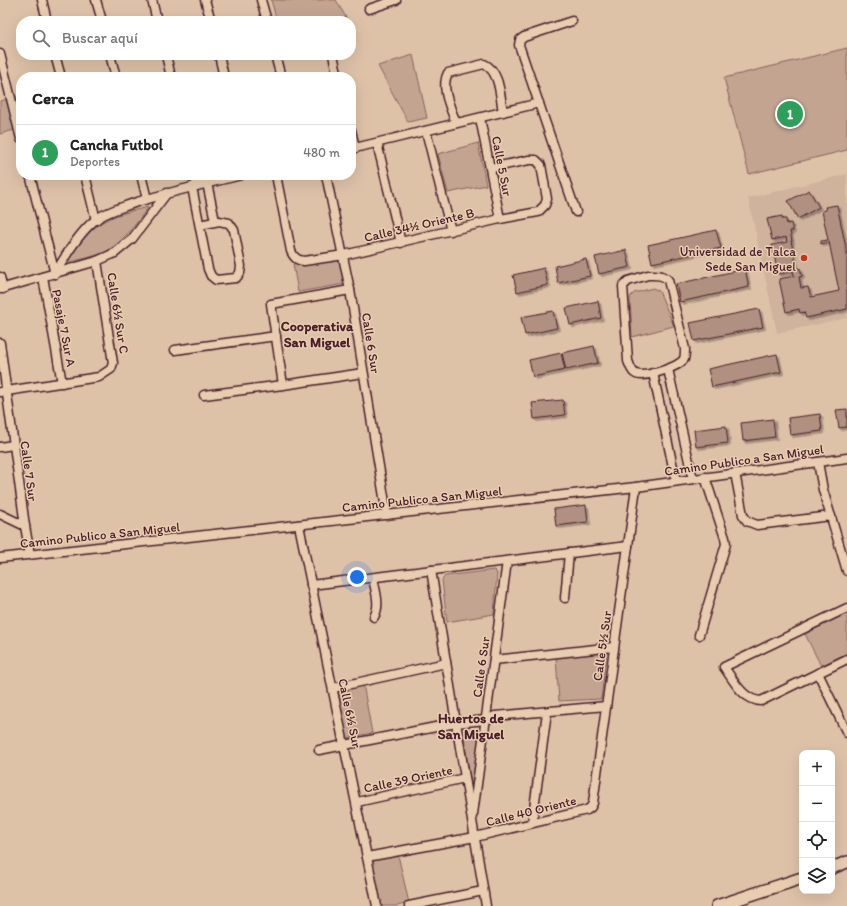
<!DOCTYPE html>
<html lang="es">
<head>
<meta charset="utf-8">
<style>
  :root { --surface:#fff; --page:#f2f2f2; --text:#222; --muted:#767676; --line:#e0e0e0; --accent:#ea580c }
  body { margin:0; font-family:Itim,sans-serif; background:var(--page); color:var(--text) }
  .controls { position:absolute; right:12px; bottom:12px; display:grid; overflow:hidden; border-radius:8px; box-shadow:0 4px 16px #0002 }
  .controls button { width:36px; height:36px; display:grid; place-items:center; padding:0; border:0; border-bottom:1px solid var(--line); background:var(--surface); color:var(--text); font:20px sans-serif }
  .you { position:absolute; left:357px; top:577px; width:14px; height:14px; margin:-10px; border:3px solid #fff; border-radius:50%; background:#1a73e8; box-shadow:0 0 0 6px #1a73e833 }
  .badge { display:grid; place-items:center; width:26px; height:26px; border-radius:50%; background:var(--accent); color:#fff; font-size:13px; font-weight:700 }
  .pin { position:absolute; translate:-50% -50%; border:2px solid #fff; box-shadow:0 1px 4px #0006 }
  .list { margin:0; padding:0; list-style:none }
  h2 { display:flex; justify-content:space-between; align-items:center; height:52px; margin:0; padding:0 16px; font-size:17px }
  h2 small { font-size:13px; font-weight:400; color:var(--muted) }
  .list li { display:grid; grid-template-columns:26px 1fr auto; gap:12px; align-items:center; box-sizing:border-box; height:56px; padding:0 16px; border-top:1px solid var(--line) }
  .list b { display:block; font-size:15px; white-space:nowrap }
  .list p { margin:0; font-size:13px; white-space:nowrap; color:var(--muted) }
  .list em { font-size:13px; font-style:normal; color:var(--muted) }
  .icon { flex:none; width:22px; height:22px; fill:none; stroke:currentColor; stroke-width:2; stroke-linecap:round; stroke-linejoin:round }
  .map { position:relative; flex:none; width:847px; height:906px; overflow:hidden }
  .search { position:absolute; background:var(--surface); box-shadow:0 4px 16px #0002; left:16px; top:16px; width:340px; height:44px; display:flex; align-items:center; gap:10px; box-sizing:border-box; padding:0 14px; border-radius:16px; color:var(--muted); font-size:15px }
  .panel { position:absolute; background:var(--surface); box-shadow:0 4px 16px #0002; left:16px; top:72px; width:340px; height:108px; border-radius:16px }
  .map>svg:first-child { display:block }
</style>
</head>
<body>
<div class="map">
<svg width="847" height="906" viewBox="0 0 847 906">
  <defs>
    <filter id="shadow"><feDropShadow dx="2.5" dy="2.5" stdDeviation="0" flood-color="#0004"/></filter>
  </defs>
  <rect width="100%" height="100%" fill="#dec2a8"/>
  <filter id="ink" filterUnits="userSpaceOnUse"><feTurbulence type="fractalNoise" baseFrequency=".025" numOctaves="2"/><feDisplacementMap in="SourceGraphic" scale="8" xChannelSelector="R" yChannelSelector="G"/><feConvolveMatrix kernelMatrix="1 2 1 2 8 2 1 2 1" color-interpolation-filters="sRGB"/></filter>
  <g filter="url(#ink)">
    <polygon fill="#d0b39c" points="847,174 847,318 777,333 748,198"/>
    <g fill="#c3a490" stroke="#86625e">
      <polygon points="271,0 336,0 348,21 277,21"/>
      <polygon points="847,48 847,150 749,174 724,78"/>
      <polygon points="413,55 427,118 408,122 378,66"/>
      <polygon points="21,96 21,128 0,134 0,101"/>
      <polygon points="478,143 486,185 448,193 438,154"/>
      <path d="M148 207C138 222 121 244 105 252 93 257 78 260 66 263 74 253 81 240 91 231 105 216 128 212 148 207Z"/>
      <polygon points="339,256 344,284 298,292 293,264"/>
      <polygon points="653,288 659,291 674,326 632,337 630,297 634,293"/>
      <polygon points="494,570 497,573 494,614 447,622 442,580 445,576"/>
      <polygon points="847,613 847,653 821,666 805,634"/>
      <polygon points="607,650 601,699 559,701 556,658"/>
      <polygon points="363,684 372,733 347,738 338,689"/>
      <polygon points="466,730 478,730 480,733 471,790 464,736"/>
      <polygon points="398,855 409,903 397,906 380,906 370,860"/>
    </g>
    <g fill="#b09080" stroke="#4a1f2b" filter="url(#shadow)">
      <polygon points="809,190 819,207 798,219 788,201"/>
      <polygon points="837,205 847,253 847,309 806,318 804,312 800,313 799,309 786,312 779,279 794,276 793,271 778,274 772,245 787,242 786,237 772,240 767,219 782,216 782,219 786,219 787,224 791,223 793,231 790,231 792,241 791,241 797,269 800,268 802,276 799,277 801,288 808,287 811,297 839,291 829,242 821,244 821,241 828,240 822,211 826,210 825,207"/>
      <polygon points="716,230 721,248 652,263 648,245"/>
      <polygon points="626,250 630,267 599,274 595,257"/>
      <polygon points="586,259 590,276 558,283 555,266"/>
      <polygon points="544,268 548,285 517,292 513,275"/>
      <polygon points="745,269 749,287 680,302 676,284"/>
      <polygon points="598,301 601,318 570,325 566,308"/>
      <polygon points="759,309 763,327 694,341 690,323"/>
      <polygon points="553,311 557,328 525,335 521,317"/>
      <polygon points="594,346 598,363 566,370 562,353"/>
      <polygon points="561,353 565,370 533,377 529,360"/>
      <polygon points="777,354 781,372 712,387 708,369"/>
      <polygon points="563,400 565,415 534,419 532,403"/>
      <polygon points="847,409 847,427 839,428 836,410"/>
      <polygon points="820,414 822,431 790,435 788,418"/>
      <polygon points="773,419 775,437 743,441 741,423"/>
      <polygon points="726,426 728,443 696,447 694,430"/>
      <polygon points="586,505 588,522 556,526 554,509"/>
    </g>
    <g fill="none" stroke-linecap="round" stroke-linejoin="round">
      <g stroke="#4a1f2b" stroke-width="11">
        <g id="street">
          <polyline points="42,0 47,21"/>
          <polyline points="96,0 102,21"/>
          <polyline points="152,0 157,21"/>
          <polyline points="205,0 211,21"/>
          <polyline points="261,0 267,21"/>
          <polyline points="369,9 396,0"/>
          <polyline points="572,21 524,37 520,40 519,45 576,212"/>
          <polyline points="0,54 21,139"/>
          <polyline points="55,55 61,77"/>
          <polyline points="110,55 116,77"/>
          <polyline points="166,55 171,77"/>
          <polyline points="219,55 224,77"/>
          <polyline points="275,55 281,77"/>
          <polyline points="333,55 338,77"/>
          <polyline points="480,118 500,219"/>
          <path d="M456 123C451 109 440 87 448 73L484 64C500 71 500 96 503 112"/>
          <polyline points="351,130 355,148"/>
          <polyline points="426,131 451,231"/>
          <polyline points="377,143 401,243"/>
          <polyline points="351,149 539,103"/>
          <polyline points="30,175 55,274"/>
          <polyline points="85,175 96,220"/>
          <polyline points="141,175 147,199"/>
          <polyline points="194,175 197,186"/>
          <path d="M276 175 291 251C294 258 297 260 304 261L344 255 500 219 538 212 545 205 547 199 541 165 536 160H529L491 168"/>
          <polyline points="326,175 350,290 387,515"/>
          <polyline points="207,183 215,221"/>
          <polyline points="192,187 208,269 211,276 216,280 236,278 240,273 241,266 234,230 229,223 219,221 200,225"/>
          <path d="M55 274C65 256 79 233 95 220 107 211 121 208 134 203 169 192 205 184 241 175"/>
          <path d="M648 275C656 275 662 274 668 280L685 349C685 352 685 356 684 359 679 367 645 378 636 374 631 372 630 365 628 361L623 286 628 281Z"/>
          <polyline points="0,277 3,289"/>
          <polyline points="43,277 62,383"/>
          <polyline points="0,289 97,261 115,253 132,239 167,193"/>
          <polyline points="0,343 25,526 30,555"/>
          <polyline points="175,350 276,336"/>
          <polyline points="668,369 693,479"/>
          <polyline points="653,373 676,481"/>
          <polyline points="283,385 271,304 350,290"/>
          <polyline points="0,392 99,377 111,369 113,363 97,261"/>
          <polyline points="204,395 283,385 363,373"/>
          <polyline points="0,447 13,445"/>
          <polyline points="818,462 823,490 847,571"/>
          <polyline points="735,473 743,515 747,521 757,525 831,516"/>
          <polyline points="0,514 25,526"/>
          <polyline points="299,525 377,906"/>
          <polyline points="0,558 636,487 847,458"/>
          <polyline points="431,570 486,906"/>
          <path d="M373 578C375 590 381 605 374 617"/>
          <polyline points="311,585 628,546"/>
          <polyline points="565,598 569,553"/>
          <path d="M847 608 724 667C734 681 743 700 761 701L847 659"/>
          <polyline points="699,635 726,544 725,538 705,477"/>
          <polyline points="494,660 614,647"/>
          <polyline points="818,673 847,733"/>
          <polyline points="333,688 446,663"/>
          <polyline points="319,750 456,723 486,720 495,716 606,706"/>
          <polyline points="357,802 465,778"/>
          <polyline points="473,814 507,561"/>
          <polyline points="532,823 547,712"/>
          <polyline points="367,857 475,837 587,810 591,807 593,803 636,487"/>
          <polyline points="409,906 483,891"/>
        </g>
      </g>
      <g stroke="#4a1f2b" stroke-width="14">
        <g id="secondary">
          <polyline points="832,868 847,862"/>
          <polyline points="717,906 802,878"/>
        </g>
      </g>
      <use href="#street" stroke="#e8cdb0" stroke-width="8"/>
      <use href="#secondary" stroke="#e8cdb0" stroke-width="11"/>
    </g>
  </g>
  <circle fill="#c8321e" stroke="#e8cdb0" stroke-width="1.5" cx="804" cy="258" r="4"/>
  <g text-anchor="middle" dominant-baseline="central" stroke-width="3" stroke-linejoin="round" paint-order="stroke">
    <g font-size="13" fill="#4a1f2b" stroke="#e8cdb0">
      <text transform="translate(502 166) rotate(79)">Calle 5 Sur</text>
      <text transform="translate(419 225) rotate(-13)">Calle 34½ Oriente B</text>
      <text transform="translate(118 313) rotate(81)">Calle 6½ Sur C</text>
      <text transform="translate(64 328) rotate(79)">Pasaje 7 Sur A</text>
      <text transform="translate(371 343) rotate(81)">Calle 6 Sur</text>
      <text transform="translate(744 460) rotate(-8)">Camino Publico a San Miguel</text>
      <text transform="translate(29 471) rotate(82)">Calle 7 Sur</text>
      <text transform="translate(422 499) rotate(-6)">Camino Publico a San Miguel</text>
      <text transform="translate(100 535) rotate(-6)">Camino Publico a San Miguel</text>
      <text transform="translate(602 646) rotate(-82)">Calle 5½ Sur</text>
      <text transform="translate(481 667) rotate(-82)">Calle 6 Sur</text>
      <text transform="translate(350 713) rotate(78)">Calle 6½ Sur</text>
      <text transform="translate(408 779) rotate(-12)">Calle 39 Oriente</text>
      <text transform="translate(531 811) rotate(-14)">Calle 40 Oriente</text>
    </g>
    <g font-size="13" fill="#4a1f2b" stroke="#e8cdb0" text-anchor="end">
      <text x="796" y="251">Universidad de Talca<tspan x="796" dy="15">Sede San Miguel</tspan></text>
    </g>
    <g font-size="14" font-weight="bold" fill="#4a1f2b" stroke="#e8cdb0">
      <text x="317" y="326">Cooperativa<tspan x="317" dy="16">San Miguel</tspan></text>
      <text x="471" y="718">Huertos de<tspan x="471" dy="16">San Miguel</tspan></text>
    </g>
  </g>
</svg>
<div class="controls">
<button>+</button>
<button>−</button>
<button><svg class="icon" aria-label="locate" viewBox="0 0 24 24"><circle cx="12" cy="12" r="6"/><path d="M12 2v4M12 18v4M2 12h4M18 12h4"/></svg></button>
<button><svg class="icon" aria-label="layers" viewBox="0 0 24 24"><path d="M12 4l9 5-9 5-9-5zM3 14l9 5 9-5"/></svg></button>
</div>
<div class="you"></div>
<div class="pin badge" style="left:790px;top:114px;background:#2e9e5b">1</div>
<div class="search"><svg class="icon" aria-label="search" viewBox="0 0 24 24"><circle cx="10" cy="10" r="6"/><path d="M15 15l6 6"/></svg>Buscar aquí</div>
<section class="panel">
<h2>Cerca<small></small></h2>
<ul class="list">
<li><span class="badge" style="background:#2e9e5b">1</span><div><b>Cancha Futbol</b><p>Deportes</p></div><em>480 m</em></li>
</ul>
</section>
</div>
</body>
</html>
